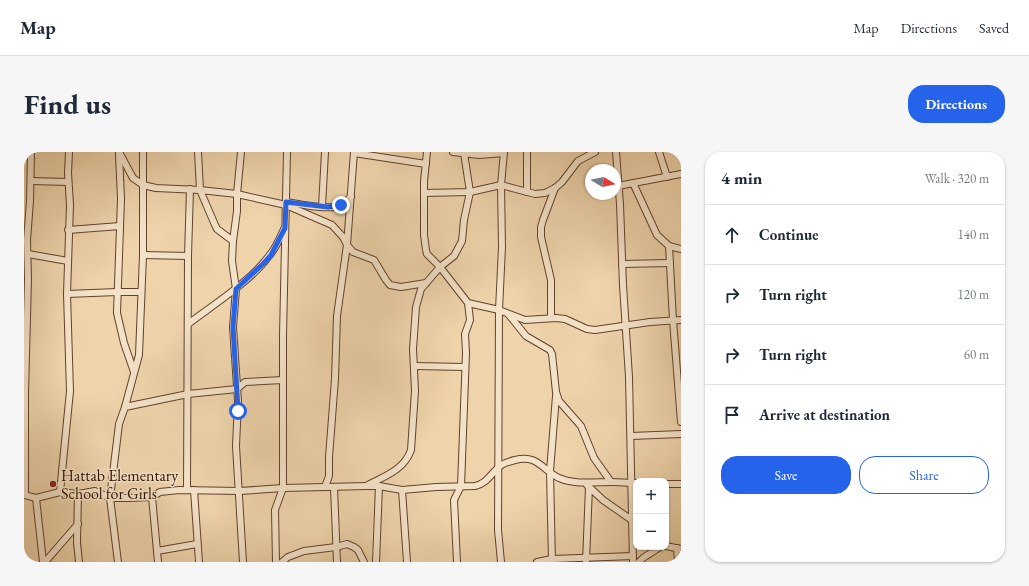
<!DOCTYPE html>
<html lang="en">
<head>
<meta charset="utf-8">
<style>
  :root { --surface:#fff; --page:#f6f6f7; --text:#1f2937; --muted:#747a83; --line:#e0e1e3; --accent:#2563eb }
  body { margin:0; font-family:"EB Garamond",serif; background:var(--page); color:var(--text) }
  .controls { position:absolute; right:12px; bottom:12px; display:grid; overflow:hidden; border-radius:8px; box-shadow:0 1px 3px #0004 }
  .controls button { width:36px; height:36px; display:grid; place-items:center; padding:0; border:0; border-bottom:1px solid var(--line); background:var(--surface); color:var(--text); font:20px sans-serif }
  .compass { position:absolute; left:561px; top:12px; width:36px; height:36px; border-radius:50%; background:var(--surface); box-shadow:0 1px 3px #0004; rotate:100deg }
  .stop { position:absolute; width:12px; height:12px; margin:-9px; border:3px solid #2563eb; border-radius:50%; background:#fff }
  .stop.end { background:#2563eb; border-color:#fff; box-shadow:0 1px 4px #0008 }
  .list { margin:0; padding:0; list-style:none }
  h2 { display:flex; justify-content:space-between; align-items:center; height:52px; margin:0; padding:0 16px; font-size:17px }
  h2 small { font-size:13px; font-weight:400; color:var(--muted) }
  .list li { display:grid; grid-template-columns:26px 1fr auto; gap:12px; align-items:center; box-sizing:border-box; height:60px; padding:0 16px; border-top:1px solid var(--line) }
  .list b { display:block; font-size:15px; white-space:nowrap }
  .list em { font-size:13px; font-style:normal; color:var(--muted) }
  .actions { display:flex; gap:8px; padding:12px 16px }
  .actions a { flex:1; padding:9px 0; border:1px solid var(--accent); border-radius:16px; text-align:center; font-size:14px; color:var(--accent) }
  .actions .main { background:var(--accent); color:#fff }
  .icon { flex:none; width:22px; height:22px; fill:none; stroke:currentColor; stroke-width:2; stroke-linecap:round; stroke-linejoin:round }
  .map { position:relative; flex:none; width:657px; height:410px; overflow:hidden; border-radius:16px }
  header { display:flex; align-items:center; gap:24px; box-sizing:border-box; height:56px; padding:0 20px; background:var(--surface); border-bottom:1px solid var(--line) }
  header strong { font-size:19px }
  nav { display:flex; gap:22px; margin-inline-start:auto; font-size:14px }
  .intro { display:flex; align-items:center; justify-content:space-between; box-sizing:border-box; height:96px; padding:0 24px }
  h1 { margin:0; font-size:28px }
  .button { padding:10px 18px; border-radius:16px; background:var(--accent); color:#fff; font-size:14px; font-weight:700 }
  main { display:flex; gap:24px; padding:0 24px }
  aside { flex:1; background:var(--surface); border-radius:16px; box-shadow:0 1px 3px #0004 }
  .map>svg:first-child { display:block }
</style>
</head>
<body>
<header>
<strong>Map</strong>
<nav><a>Map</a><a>Directions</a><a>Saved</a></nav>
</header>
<div class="intro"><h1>Find us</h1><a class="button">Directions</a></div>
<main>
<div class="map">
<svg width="657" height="410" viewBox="0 0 657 410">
  <rect width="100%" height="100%" fill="#eed3ab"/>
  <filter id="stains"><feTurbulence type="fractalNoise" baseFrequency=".005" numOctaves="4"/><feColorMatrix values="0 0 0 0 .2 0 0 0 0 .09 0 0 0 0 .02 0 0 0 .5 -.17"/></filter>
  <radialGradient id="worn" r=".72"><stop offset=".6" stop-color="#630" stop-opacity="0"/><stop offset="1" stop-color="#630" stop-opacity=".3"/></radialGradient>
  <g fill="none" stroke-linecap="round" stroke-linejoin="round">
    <g stroke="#60422c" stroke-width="8">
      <g id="street">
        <polyline points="95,0 109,26 119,33 132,36 176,38 213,42 262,53 308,73 319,85 323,93 329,100 350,108 362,128 366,133 377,135 402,131"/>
        <polyline points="174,0 176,38 191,73 193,77 209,89"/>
        <polyline points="217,0 213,42 213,59 209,89 208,109 212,137 209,175 214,249 212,294 219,410"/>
        <polyline points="403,0 400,29 400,83 402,98 403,102 416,115 444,151 446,168 441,182 442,201 437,334 430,348 433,410"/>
        <polyline points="429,0 455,3 480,1"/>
        <polyline points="592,0 596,52 599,133 605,225 609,410"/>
        <polyline points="635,0 643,25"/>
        <polyline points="330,1 402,12"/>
        <polyline points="95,3 97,47 93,161 100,191 110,220"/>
        <polyline points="7,29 44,30"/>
        <polyline points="609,31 633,83 645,94 657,97"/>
        <polyline points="594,34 657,22"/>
        <polyline points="503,40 503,0"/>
        <polyline points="400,41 446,40 477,33 511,42 521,41 531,36 538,30 554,9 571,0"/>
        <path d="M262 50C275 52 306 59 317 53 320 51 324 47 327 45"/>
        <polyline points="298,55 301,0"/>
        <polyline points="44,78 96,74"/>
        <polyline points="645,94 649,168 657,270"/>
        <polyline points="4,102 44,109"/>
        <polyline points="119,103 164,104"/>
        <polyline points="598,112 646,111"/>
        <polyline points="43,142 93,140 117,140"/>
        <polyline points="444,151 475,158 501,168 532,166 541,167 563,177 571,178 626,170 657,168"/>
        <polyline points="485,163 502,184 526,198 528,202 532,240 535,249 557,274 570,306 587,330"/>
        <polyline points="527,166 527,128 517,85 517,75 519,68 531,36"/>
        <path d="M164 172C189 153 227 129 245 104 252 96 256 86 260 77"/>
        <polyline points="390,214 441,215"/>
        <polyline points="101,255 164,242 213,237 221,230 259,228"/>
        <polyline points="607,284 657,282"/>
        <polyline points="642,332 657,332"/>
        <path d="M344 333C361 324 380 318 387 298L391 239 389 197 392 155 397 137 416 115 430 104 438 89 440 68 446 40 440 1"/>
        <polyline points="563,333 579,348 609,369"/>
        <polyline points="301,335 305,324 305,305 311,227 313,164 323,93 330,0"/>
        <polyline points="310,335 313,410"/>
        <polyline points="163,338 164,104 166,37"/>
        <polyline points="170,338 175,410"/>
        <polyline points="378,338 383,410"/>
        <polyline points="36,340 46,239 43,142 46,53 44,21 45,0"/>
        <polyline points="54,342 53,391 55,410"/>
        <path d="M0 343 12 346 36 340 54 342 71 339 86 346H105L128 345 136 340 155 338 216 339 259 336 343 334H355L378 338 412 335 451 334C463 331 466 323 475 315 478 312 487 309 491 308 514 302 518 318 535 326 551 333 571 330 587 330 595 330 604 331 612 331"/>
        <polyline points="1,343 1,242 4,127 3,88 6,49 7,0"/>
        <polyline points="128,345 134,410"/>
        <polyline points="12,346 19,410"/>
        <polyline points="642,394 657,397"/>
        <polyline points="653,396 654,410"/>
        <polyline points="133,399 173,392"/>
        <polyline points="21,410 54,372"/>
        <polyline points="94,410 86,346 95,272 101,255 115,203 119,103 119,0"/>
        <polyline points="252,410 251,358 259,336 259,184 263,0"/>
        <polyline points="258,410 264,405 280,399 312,395 323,392 330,395 334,398 340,410"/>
        <polyline points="352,410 355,334"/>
        <polyline points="477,410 474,378 475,158 478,95 477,33 480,0"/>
        <polyline points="513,410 528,407 609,404"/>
        <polyline points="528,410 526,319 532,244"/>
        <polyline points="562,410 565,335"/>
        <polyline points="615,410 619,406 636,395"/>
      </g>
    </g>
    <use href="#street" stroke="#f4e2c8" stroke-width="6"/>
  </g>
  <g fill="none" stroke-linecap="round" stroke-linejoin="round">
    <polyline stroke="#2563eb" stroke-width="5" points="214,259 209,175 212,137 240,111 247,103 261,76 262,50 304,55 317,53"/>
  </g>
  <circle fill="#8f2418" stroke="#f4e2c8" stroke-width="1.5" cx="29" cy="332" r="4"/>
  <g text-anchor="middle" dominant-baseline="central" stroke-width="3" stroke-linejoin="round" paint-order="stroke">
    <g font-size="16" fill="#301101" stroke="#f4e2c8" text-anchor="start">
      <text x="37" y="323">Hattab Elementary<tspan x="37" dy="18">School for Girls</tspan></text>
    </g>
  </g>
  <rect width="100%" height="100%" filter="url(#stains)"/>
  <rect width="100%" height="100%" fill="url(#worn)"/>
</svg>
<div class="controls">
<button>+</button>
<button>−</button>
</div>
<svg class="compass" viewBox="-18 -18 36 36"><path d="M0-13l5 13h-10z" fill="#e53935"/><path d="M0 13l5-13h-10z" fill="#747a83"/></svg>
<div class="stop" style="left:214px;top:259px"></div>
<div class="stop end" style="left:317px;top:53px"></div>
</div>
<aside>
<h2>4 min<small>Walk · 320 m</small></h2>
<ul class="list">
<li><svg class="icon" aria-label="ahead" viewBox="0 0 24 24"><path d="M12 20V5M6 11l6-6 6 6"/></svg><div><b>Continue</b></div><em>140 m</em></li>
<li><svg class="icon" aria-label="right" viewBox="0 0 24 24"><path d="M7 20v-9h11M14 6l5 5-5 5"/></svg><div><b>Turn right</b></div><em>120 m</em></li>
<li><svg class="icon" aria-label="right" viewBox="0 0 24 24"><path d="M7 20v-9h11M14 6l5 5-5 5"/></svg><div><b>Turn right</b></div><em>60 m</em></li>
<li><svg class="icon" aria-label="arrive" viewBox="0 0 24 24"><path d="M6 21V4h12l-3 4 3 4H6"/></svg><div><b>Arrive at destination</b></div></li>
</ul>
<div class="actions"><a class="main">Save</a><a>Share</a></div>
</aside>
</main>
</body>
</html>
